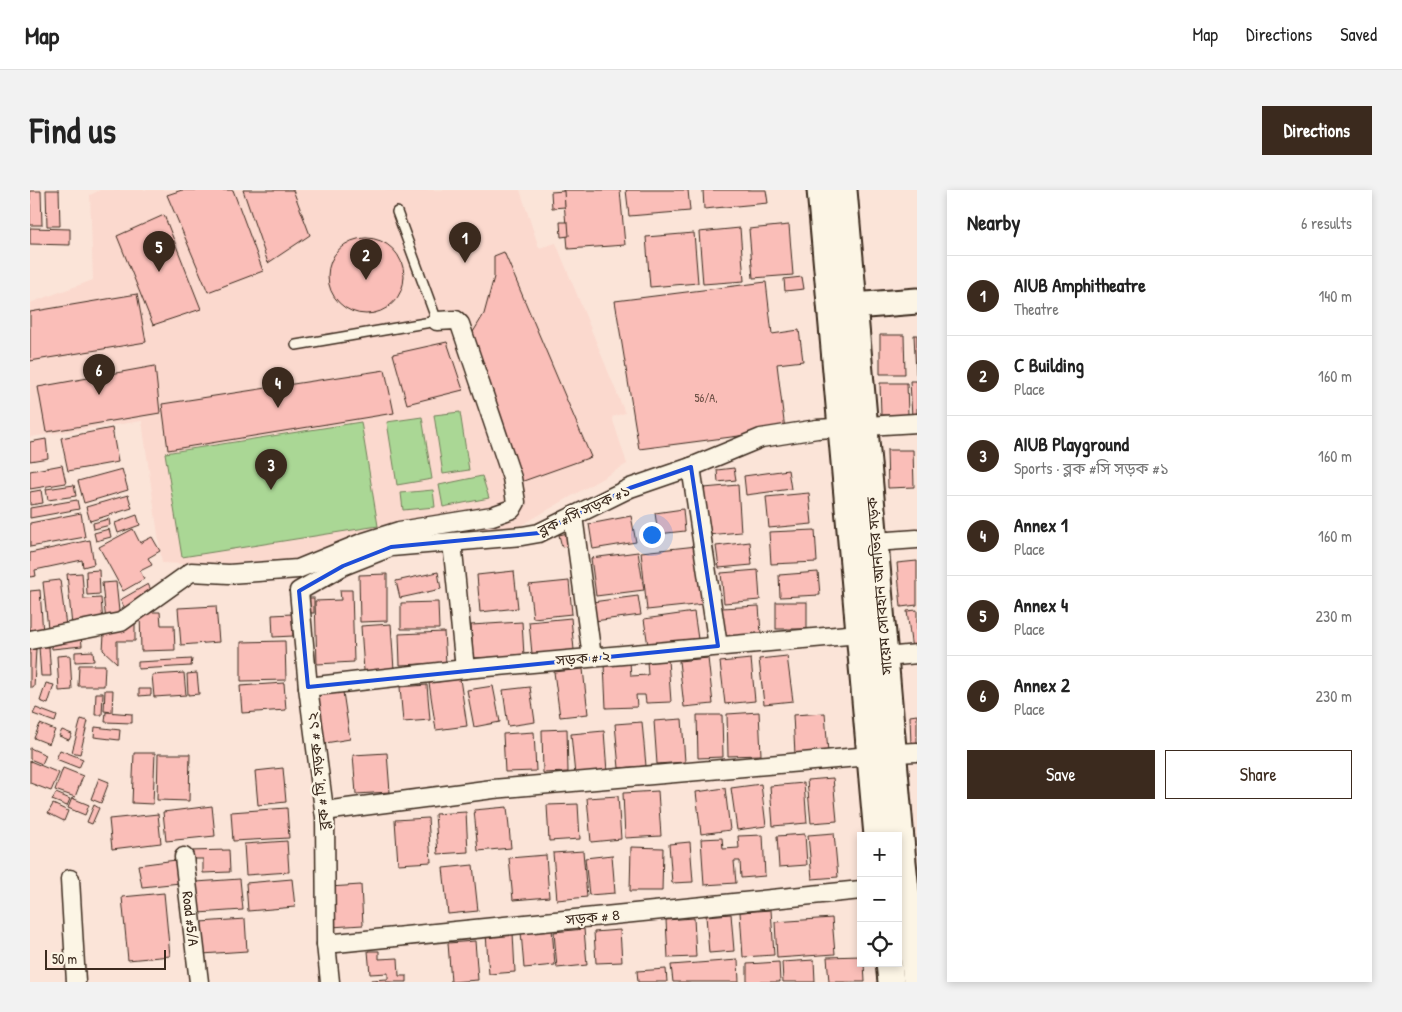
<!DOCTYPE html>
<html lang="en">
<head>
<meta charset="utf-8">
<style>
  :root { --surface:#fff; --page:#f2f2f2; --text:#222; --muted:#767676; --line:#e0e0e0; --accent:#3b2a1e }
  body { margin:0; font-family:"Patrick Hand","Noto Sans Bengali",sans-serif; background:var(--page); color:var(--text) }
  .controls { position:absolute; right:15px; bottom:15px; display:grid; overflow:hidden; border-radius:0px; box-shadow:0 2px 8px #0003 }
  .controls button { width:45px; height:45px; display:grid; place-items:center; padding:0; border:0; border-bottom:1px solid var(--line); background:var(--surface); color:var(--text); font:25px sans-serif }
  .scale { position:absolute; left:15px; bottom:12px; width:121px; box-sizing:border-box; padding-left:5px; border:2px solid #3b2a1e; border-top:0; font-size:14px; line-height:18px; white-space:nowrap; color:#3b2a1e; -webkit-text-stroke:4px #fcf5e5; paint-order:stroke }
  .you { position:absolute; left:621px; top:344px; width:18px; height:18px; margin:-12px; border:4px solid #fff; border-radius:50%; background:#1a73e8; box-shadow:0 0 0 8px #1a73e833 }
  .badge { display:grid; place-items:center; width:32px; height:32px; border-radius:50%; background:var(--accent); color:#fff; font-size:16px; font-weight:700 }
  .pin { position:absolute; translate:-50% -41px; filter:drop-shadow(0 1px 2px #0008) }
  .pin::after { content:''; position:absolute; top:26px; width:18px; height:15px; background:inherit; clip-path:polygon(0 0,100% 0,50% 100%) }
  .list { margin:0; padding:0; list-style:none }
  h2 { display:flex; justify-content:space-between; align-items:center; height:65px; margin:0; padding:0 20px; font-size:21px }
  h2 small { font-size:16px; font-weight:400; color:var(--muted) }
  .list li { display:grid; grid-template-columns:32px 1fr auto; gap:15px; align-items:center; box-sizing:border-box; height:80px; padding:0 20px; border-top:1px solid var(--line) }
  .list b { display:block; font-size:19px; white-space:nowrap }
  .list p { margin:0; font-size:16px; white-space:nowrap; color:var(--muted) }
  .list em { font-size:16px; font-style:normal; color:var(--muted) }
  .actions { display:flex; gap:10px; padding:15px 20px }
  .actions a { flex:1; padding:11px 0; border:1px solid var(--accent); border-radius:0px; text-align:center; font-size:18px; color:var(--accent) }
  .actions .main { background:var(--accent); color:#fff }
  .icon { flex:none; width:28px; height:28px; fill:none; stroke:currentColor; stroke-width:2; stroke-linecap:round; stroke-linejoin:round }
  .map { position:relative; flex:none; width:887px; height:792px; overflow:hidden; border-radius:0px }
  header { display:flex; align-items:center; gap:30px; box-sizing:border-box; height:70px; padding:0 25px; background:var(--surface); border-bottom:1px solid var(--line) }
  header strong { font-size:24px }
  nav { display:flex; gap:28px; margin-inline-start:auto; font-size:18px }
  .intro { display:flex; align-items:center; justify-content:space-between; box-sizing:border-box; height:120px; padding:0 30px }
  h1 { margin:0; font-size:35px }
  .button { padding:12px 22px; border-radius:0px; background:var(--accent); color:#fff; font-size:18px; font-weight:700 }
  main { display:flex; gap:30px; padding:0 30px }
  aside { flex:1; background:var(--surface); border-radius:0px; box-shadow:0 2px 8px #0003 }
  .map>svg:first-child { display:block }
</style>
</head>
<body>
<header>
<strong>Map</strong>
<nav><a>Map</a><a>Directions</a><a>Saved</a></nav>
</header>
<div class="intro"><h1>Find us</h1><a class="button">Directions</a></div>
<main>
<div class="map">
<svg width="887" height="792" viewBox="0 0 887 792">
  <rect width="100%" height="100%" fill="#fbe4d8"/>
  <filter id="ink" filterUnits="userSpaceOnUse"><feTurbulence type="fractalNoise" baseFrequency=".02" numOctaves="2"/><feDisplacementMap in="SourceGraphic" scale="10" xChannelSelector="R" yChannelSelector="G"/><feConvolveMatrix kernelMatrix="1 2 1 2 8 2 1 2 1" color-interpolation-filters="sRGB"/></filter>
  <g filter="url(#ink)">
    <polygon fill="#fbd9ce" points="70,0 490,0 509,58 526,53 595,223 582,227 597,274 478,343 373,341 260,379 132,373 112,231 0,247 0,113 63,90 60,5"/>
    <g fill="#aad795" stroke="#72805a">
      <polygon points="430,222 439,280 413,284 404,225"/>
      <polygon points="392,227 402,289 367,295 357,232"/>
      <polygon points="331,232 348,336 152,367 135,263"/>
      <polygon points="452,286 459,308 413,317 409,295"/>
      <polygon points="403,300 405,317 373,320 371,303"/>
    </g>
    <g fill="#fabeb8" stroke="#3b2a1e">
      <polygon points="16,0 29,0 30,36 17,36"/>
      <polygon points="152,0 203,0 233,81 178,102 137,5"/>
      <polygon points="213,0 263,0 280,45 238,73"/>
      <polygon points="533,0 590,0 595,55 538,59"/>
      <polygon points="596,0 658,0 660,21 599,26"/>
      <polygon points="673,0 736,0 738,13 674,19"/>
      <polygon points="0,1 11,1 12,35 0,35"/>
      <polygon points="534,1 535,17 522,18 521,2"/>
      <polygon points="134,25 171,119 123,135 87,46"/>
      <polygon points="530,32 538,32 539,46 531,47"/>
      <polygon points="759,35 763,85 723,88 719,39"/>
      <polygon points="0,38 40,39 40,55 0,54"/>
      <polygon points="710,38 714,91 673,94 669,42"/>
      <polygon points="664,43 668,93 620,97 616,47"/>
      <circle cx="336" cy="86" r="38"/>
      <polygon points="474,62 561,267 485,294 437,152 454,124 464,87 464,66"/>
      <polygon points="772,87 774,99 755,101 754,89"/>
      <polygon points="736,92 742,144 769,140 773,171 747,174 755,240 609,259 585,111"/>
      <polygon points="107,104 116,152 0,171 0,122"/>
      <polygon points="850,145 874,145 875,184 850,184"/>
      <polygon points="884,145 887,145 887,184 886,184"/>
      <polygon points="417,152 433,200 377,214 363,164"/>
      <polygon points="125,176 130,223 16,242 8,197"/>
      <polygon points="355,180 364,223 138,260 132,214"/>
      <polygon points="880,191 887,191 887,227 882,227"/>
      <polygon points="850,193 877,193 878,225 851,225"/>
      <polygon points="82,238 88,272 38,281 31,248"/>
      <polygon points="16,249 18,268 0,271 0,252"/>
      <polygon points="857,260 883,260 884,297 858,298"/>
      <polygon points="32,275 36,293 0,299 0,281"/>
      <polygon points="704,278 706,290 688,292 687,280"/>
      <polygon points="92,279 98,300 54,313 48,291"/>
      <polygon points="758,280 761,299 716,305 714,286"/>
      <polygon points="44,295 46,306 18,310 16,299"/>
      <polygon points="708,295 711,342 677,345 674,298"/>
      <polygon points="11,300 13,313 0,315 0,302"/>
      <polygon points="779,303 782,334 739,338 736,307"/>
      <polygon points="98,305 102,318 60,331 56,317"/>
      <polygon points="47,310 49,319 0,328 0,318"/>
      <polygon points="653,319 655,341 628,344 625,323"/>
      <polygon points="51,323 55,347 0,357 0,333"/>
      <polygon points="107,325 110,335 88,343 85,333"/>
      <polygon points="601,326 606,352 563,359 559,334"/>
      <polygon points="79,329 80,335 64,339 63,333"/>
      <polygon points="79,339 81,347 66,351 64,343"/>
      <polygon points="103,339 110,353 122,347 130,361 118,368 122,375 110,381 114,389 93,401 69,357"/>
      <polygon points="785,340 787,372 741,374 739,342"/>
      <polygon points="542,342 545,354 532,357 529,345"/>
      <polygon points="60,350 64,374 53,377 52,370 5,380 6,386 0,387 0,363"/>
      <polygon points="720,352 722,375 689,378 686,356"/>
      <polygon points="667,356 674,414 617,420 611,362"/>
      <polygon points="608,362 614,400 566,406 561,368"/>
      <polygon points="887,371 887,415 871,417 867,373"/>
      <polygon points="69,380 70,404 57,405 56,381"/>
      <polygon points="728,380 730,410 694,413 691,383"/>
      <polygon points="484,381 488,418 450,422 447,385"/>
      <polygon points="408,382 411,399 370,408 366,391"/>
      <polygon points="788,382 790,405 750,407 749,385"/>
      <polygon points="52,383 54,409 71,408 73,433 42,436 37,384"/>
      <polygon points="357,384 357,431 330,432 329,385"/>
      <polygon points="30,390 36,436 18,438 13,392"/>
      <polygon points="539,391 542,424 503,428 499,395"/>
      <polygon points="86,392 90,431 76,432 72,393"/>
      <polygon points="118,394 123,404 96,420 90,410"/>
      <polygon points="10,400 13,444 0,445 0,401"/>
      <polygon points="310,400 322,400 324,472 287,474 285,411 311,410"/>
      <polygon points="608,406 611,425 564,431 562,412"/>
      <rect x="275" y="408" width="9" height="15"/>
      <polygon points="408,412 409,439 371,439 371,413"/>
      <rect x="746" y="412" width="31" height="27"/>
      <polygon points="186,416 189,452 151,455 148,418"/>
      <polygon points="729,416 731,444 694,447 692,418"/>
      <polygon points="887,420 887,460 882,460 877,421"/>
      <polygon points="110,422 130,422 131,435 144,435 145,460 111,461"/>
      <polygon points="664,422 668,449 618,456 614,429"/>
      <polygon points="262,424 263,446 243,447 242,425"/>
      <polygon points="105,425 105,451 87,451 87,473 73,460 74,445"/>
      <polygon points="541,428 544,460 502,464 499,432"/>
      <polygon points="492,432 494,466 443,468 441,435"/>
      <polygon points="361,434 364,480 334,481 331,436"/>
      <polygon points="414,442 416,473 370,475 369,444"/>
      <polygon points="51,445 52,456 22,459 21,449"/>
      <polygon points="255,451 256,490 211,491 211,452"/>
      <polygon points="9,457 19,457 21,486 11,486"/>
      <polygon points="0,459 6,459 4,497 0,497"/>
      <polygon points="63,461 64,471 45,472 45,462"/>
      <polygon points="40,465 42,500 29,501 27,466"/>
      <polygon points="757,466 763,511 734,514 729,469"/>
      <polygon points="678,468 683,514 654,517 649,471"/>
      <polygon points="162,469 161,476 108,479 108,472"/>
      <polygon points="721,469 725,511 695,514 690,472"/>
      <polygon points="638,470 641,512 616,513 615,505 606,505 607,517 576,518 574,474 600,472 601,486 618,485 617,471"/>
      <polygon points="49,475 75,475 74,496 48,496"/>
      <polygon points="553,479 558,524 530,527 524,482"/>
      <polygon points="154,483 156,505 124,507 122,485"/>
      <polygon points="167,483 169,504 158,505 157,484"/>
      <polygon points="430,489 437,536 406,540 399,493"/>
      <polygon points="16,493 24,495 18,514 10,511"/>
      <polygon points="254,493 256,520 212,523 210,496"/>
      <polygon points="397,495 400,530 373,532 370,497"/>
      <polygon points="463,496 470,532 444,537 437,500"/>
      <polygon points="500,497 505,532 478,536 473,500"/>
      <polygon points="109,499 121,499 121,505 109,506"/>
      <polygon points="75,500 83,500 82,522 74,521"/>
      <polygon points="313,502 320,549 289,554 282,506"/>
      <polygon points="66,503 73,503 72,525 65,525"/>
      <polygon points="6,518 27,526 25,532 3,524"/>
      <polygon points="76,522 102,524 102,533 75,532"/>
      <polygon points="729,522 731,565 698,566 697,524"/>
      <polygon points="795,523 798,563 765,565 763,525"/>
      <polygon points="667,525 692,525 693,567 668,568"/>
      <polygon points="887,525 887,556 881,556 880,526"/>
      <polygon points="51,529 58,531 50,564 42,562"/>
      <polygon points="652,529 655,572 627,574 624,531"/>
      <polygon points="612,532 616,576 589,578 585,534"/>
      <polygon points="10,534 25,540 19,554 4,548"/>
      <polygon points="65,537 90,540 89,550 64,547"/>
      <polygon points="537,539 538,582 513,583 512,540"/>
      <polygon points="32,540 42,544 39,550 29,546"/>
      <polygon points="574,541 577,582 545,585 541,544"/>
      <polygon points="504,542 506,581 475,582 473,544"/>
      <polygon points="0,558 16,565 12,574 0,569"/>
      <polygon points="30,560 53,569 49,578 26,569"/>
      <polygon points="104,563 125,563 123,614 102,613"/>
      <polygon points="357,563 360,602 326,604 323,565"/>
      <polygon points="128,564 160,564 159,611 127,610"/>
      <polygon points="0,571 29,583 21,601 0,593"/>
      <polygon points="33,578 53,586 45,607 25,600"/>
      <polygon points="253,578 256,612 228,615 225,581"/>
      <polygon points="69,588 79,592 71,613 61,609"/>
      <polygon points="803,588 807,631 781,633 777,590"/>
      <polygon points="774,593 777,633 743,636 740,596"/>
      <polygon points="731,594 736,636 707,640 701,598"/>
      <polygon points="695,598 700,640 671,644 666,602"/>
      <polygon points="628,601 631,646 595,648 593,603"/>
      <polygon points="26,603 40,609 37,616 22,610"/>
      <polygon points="588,606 591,649 561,652 557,608"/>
      <polygon points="42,608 59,615 55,625 38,618"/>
      <polygon points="23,614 38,621 34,631 18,623"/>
      <polygon points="548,614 550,649 519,651 517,615"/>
      <polygon points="64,615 69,618 62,634 57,632"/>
      <polygon points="182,616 185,646 136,651 133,622"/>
      <polygon points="477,617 481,658 448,661 444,620"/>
      <polygon points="257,618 259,648 203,651 201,622"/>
      <polygon points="436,622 438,662 408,664 405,624"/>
      <polygon points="128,624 131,653 82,659 79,629"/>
      <polygon points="398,628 401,672 368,674 365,630"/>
      <polygon points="804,643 808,687 782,689 778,645"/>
      <polygon points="775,644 777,675 749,677 747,646"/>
      <polygon points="733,645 735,686 711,688 710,671 704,671 706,693 674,695 671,649 692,648 693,659 709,658 708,646"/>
      <polygon points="257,651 259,682 216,685 214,654"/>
      <polygon points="660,652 663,692 642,693 639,654"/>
      <polygon points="601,657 633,658 632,701 600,701"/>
      <polygon points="199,660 200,682 173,683 173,669 159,669 159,661"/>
      <polygon points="553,661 557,707 527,710 523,663"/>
      <polygon points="516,665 519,707 483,710 479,668"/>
      <polygon points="582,665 585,703 559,705 555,668"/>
      <polygon points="146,670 150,693 112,697 108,675"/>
      <polygon points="443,675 448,721 418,724 413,678"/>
      <polygon points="210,689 213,720 168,723 166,692"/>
      <polygon points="262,689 265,717 218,721 216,693"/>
      <polygon points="331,695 333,735 301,737 299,697"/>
      <polygon points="134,703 140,766 98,770 92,707"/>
      <polygon points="741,720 744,765 713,767 710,722"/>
      <polygon points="701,724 704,761 679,763 676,726"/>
      <polygon points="664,728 666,767 638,768 636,730"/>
      <polygon points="802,728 805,764 747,768 745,732"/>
      <polygon points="215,729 217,761 172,764 170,732"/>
      <polygon points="522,739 525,775 494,778 491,742"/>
      <polygon points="554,739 557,775 527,778 524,742"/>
      <polygon points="590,740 592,772 566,773 564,742"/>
      <polygon points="483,743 485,782 459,784 456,744"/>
      <polygon points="445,751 448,790 421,792 418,753"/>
      <polygon points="338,761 349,761 349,769 368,768 369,786 377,786 377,792 341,792 341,790 358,789 358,783 340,784"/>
      <polygon points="831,766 831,773 834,773 835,792 799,792 797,767"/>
      <polygon points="708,770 709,792 643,792 641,775"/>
      <polygon points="784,770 785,792 753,792 752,772"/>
      <polygon points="749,772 750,792 717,792 717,774"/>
      <polygon points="636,779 637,792 608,792 607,781"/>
    </g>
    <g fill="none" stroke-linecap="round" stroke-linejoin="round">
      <g stroke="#3b2a1e" stroke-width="12">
        <polyline id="lane" points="266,155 407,131 367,22"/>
      </g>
      <g stroke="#3b2a1e" stroke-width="21">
        <g id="street">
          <polyline points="661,277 688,456"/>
          <polyline points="543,326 562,467"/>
          <polyline points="422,352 435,479"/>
          <polyline points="845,352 887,349"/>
          <polyline points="0,450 91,432 161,382 199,384 268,379 334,352 369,341 462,326 482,319 486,312 482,288 430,134 426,130 407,131"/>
          <polyline points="856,467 887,464"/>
          <polyline points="278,497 435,479 829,444"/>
          <polyline points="865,563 887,562"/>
          <polyline points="294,621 463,599 840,566"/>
          <path id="s1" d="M154 667 169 792"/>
          <polyline points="40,689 46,792"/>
          <polyline points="296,754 831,700"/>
          <polyline points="300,792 296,754 295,627 278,497 269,401 313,376 361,357 492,346 509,343 600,298 661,277 731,248 787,239 887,233"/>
        </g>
      </g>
      <g stroke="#3b2a1e" stroke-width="29">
        <g id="secondary">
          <polyline points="790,0 847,646"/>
          <polyline points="814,0 873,672 886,792"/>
          <polyline points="824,116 887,111"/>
          <polyline points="859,773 861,792"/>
        </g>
      </g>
      <use href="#lane" stroke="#fcf5e5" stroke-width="9"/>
      <use href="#street" stroke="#fcf5e5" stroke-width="18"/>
      <use href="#secondary" stroke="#fcf5e5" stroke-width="25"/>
    </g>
  </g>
  <path fill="none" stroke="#1d4ed8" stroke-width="4" stroke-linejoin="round" d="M661 277 688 456 278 497 269 401 313 376 361 357 509 343 600 298Z"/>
  <g text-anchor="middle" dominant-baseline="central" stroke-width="4.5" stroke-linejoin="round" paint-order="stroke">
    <g font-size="12" fill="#6b4f44">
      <text x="676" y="207">56/A,</text>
    </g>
    <g font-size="15" fill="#3b2a1e" stroke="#fcf5e5">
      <text transform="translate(554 320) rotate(-25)">ব্লক #সি সড়ক #১</text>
      <text transform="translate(849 396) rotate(-95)">সায়েম সোবহান আনভির সড়ক</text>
      <text transform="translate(553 468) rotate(-5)">সড়ক # ২</text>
      <text transform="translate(288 581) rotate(-96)">ব্লক # সি, সড়ক # ১২</text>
      <text transform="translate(563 727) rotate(-6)">সড়ক # ৪</text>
      <text stroke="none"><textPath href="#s1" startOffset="62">Road #5/A</textPath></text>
    </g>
  </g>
</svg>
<div class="controls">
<button>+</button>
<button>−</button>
<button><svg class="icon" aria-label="locate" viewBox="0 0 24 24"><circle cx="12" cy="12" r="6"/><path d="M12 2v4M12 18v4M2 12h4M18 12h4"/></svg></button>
</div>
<div class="scale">50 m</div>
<div class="you"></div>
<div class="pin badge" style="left:435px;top:73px">1</div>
<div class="pin badge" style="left:336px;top:90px">2</div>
<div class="pin badge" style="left:241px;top:300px">3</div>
<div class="pin badge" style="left:248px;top:218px">4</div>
<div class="pin badge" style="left:129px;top:82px">5</div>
<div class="pin badge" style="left:69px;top:205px">6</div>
</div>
<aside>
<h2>Nearby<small>6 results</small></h2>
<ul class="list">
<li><span class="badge">1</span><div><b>AIUB Amphitheatre</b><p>Theatre</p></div><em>140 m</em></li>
<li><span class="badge">2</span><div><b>C Building</b><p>Place</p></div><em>160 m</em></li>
<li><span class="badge">3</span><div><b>AIUB Playground</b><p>Sports · ব্লক #সি সড়ক #১</p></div><em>160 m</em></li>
<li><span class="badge">4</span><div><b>Annex 1</b><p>Place</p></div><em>160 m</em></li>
<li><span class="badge">5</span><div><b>Annex 4</b><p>Place</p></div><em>230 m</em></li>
<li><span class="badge">6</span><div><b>Annex 2</b><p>Place</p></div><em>230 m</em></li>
</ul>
<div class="actions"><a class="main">Save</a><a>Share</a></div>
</aside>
</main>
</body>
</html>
